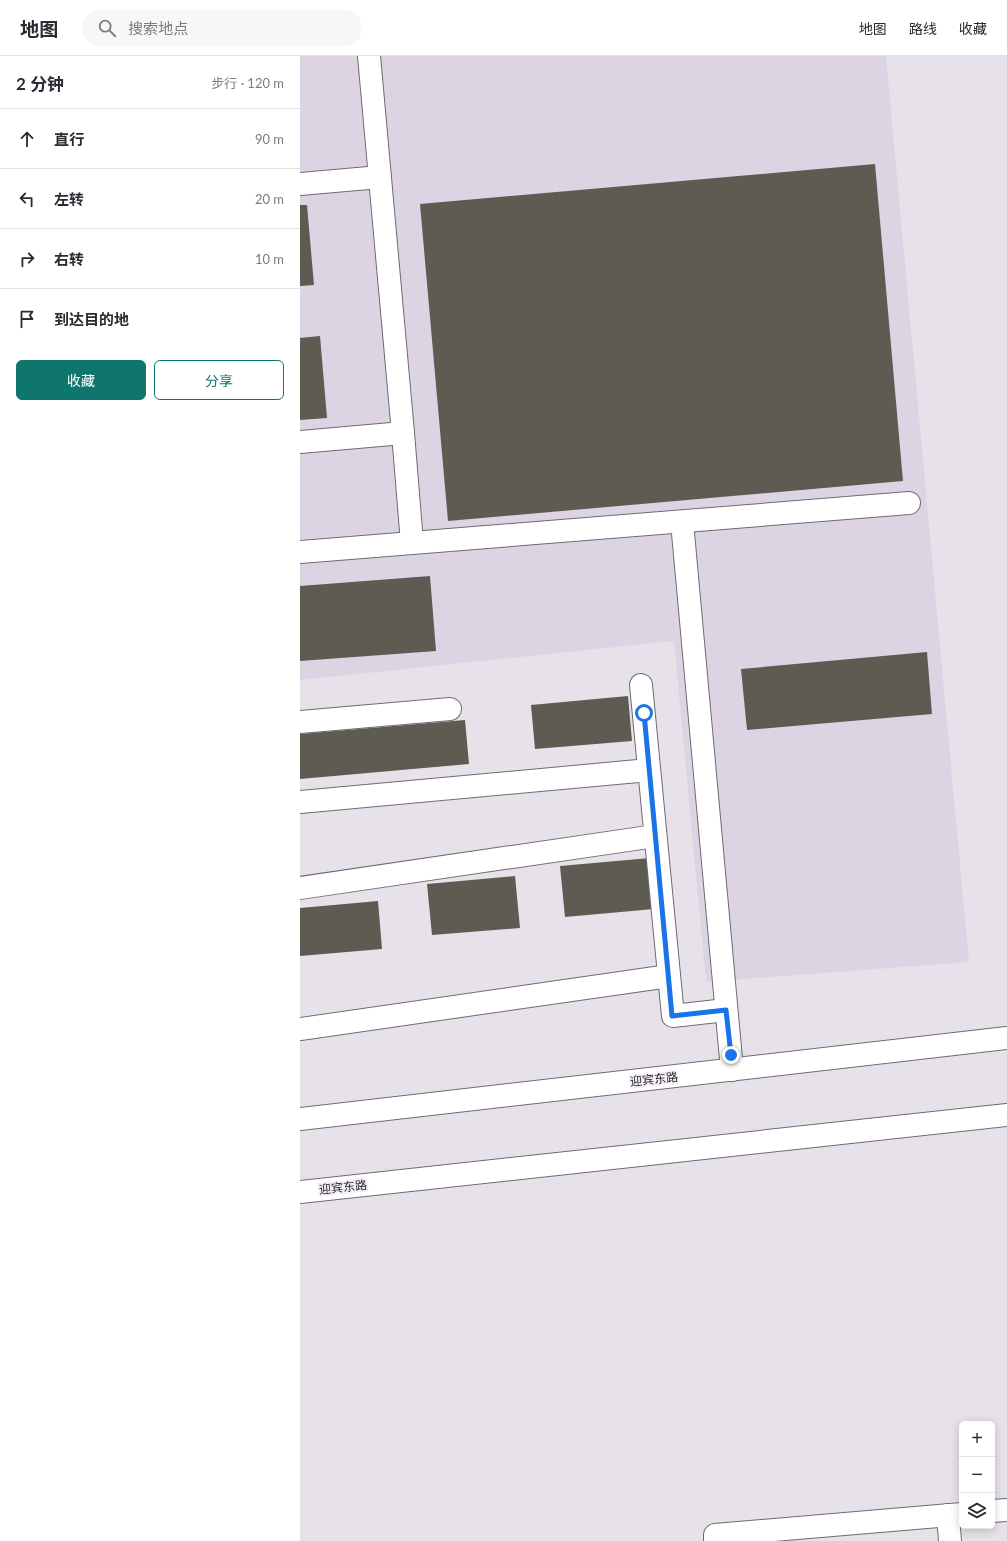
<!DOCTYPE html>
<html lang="zh">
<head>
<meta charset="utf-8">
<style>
  :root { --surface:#fff; --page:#f7f7f7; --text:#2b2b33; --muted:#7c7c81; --line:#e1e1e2; --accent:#0f766e }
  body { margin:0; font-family:Lato,"Noto Sans SC",sans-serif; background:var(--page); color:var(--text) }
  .controls { position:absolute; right:12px; bottom:12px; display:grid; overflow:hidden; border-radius:6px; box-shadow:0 2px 10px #0003 }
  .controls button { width:36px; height:36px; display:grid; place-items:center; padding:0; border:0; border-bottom:1px solid var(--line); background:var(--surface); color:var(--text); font:20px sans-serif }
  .stop { position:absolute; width:12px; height:12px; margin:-9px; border:3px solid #1a73e8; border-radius:50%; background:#fff }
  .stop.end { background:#1a73e8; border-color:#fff; box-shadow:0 1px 4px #0008 }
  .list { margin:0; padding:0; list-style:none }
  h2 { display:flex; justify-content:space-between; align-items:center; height:52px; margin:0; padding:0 16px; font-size:17px }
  h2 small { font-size:13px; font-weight:400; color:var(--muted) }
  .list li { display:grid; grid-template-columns:26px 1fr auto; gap:12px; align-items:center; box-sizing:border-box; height:60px; padding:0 16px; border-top:1px solid var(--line) }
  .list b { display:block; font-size:15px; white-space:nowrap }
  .list em { font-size:13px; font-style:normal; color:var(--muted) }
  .actions { display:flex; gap:8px; padding:12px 16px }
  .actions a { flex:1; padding:9px 0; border:1px solid var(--accent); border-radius:6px; text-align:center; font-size:14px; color:var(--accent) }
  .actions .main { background:var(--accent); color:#fff }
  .icon { flex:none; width:22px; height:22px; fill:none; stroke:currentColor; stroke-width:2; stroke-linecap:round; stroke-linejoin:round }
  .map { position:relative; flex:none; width:707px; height:1485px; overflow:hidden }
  header { display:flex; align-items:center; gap:24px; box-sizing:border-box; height:56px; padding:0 20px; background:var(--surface); border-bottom:1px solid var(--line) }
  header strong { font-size:19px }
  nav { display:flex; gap:22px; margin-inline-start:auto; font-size:14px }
  .search { width:280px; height:36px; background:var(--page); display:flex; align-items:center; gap:10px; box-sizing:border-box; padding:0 14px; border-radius:22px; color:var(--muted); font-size:15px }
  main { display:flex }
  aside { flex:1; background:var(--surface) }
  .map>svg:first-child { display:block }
</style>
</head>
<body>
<header>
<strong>地图</strong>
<div class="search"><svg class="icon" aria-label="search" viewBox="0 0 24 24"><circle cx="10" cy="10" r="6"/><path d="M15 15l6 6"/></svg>搜索地点</div>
<nav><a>地图</a><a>路线</a><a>收藏</a></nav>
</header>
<main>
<aside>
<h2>2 分钟<small>步行 · 120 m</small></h2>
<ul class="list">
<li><svg class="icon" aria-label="ahead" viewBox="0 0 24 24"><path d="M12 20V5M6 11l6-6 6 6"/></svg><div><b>直行</b></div><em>90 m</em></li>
<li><svg class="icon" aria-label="left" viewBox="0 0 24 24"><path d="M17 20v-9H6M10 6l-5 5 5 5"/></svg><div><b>左转</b></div><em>20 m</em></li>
<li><svg class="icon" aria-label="right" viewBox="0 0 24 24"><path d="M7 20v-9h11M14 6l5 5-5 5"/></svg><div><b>右转</b></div><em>10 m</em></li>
<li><svg class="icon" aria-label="arrive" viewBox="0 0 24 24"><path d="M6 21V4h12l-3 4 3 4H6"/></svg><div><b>到达目的地</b></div></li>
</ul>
<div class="actions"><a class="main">收藏</a><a>分享</a></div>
</aside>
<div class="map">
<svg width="707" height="1485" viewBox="0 0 707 1485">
  <rect width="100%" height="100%" fill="#e7e2ea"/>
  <polygon fill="#ddd4e3" points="0,0 586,0 669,906 406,926 374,585 0,624"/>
  <g fill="#5e5b53">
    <polygon points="575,108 603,425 148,465 120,148"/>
    <polygon points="0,149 7,149 14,229 0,230"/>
    <polygon points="20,280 27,362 0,364 0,282"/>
    <polygon points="130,520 136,595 0,605 0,530"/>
    <polygon points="627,596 632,658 447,674 441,613"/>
    <polygon points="328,640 332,685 235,693 231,649"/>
    <polygon points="165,664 169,708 0,723 0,678"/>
    <polygon points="350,802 354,853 265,861 260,810"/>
    <polygon points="215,820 220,872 132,879 127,828"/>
    <polygon points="78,845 82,893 0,900 0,852"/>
  </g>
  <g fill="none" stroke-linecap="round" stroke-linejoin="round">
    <g stroke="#6f6b72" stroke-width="24">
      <g id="minor">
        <polyline points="69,0 103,377"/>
        <polyline points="0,128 80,121"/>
        <polyline points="0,386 103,377 112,487"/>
        <polyline points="382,466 432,1014"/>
        <polyline points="0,496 609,447"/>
        <polyline points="341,629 373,960 426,954"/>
        <polyline points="0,666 150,653"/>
        <polyline points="0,746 349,714"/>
        <polyline points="0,832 355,780"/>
        <polyline points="0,973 369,920"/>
        <polyline points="692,1455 707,1454"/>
        <polyline points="648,1459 650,1485"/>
        <polyline points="415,1485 415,1479 662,1458"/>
      </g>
    </g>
    <g stroke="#6f6b72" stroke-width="24">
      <g id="highway">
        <polyline points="0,1063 707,982"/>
        <polyline points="0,1136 707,1059"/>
      </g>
    </g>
    <use href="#minor" stroke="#fff" stroke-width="22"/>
    <use href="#highway" stroke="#fff" stroke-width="22"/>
  </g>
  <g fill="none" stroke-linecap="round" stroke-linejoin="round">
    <polyline stroke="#1a73e8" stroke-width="5" points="344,657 372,960 426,954 431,999"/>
  </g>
  <g text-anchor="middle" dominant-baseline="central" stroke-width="4" stroke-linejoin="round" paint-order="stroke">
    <g font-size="12" fill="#211f22" stroke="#f4eff7">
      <text transform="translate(354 1023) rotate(-6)">迎宾东路</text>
      <text transform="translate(43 1131) rotate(-6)">迎宾东路</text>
    </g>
  </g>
</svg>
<div class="controls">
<button>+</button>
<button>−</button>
<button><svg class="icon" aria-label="layers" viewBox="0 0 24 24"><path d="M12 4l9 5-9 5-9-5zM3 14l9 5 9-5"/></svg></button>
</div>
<div class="stop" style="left:344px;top:657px"></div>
<div class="stop end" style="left:431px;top:999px"></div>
</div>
</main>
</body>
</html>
